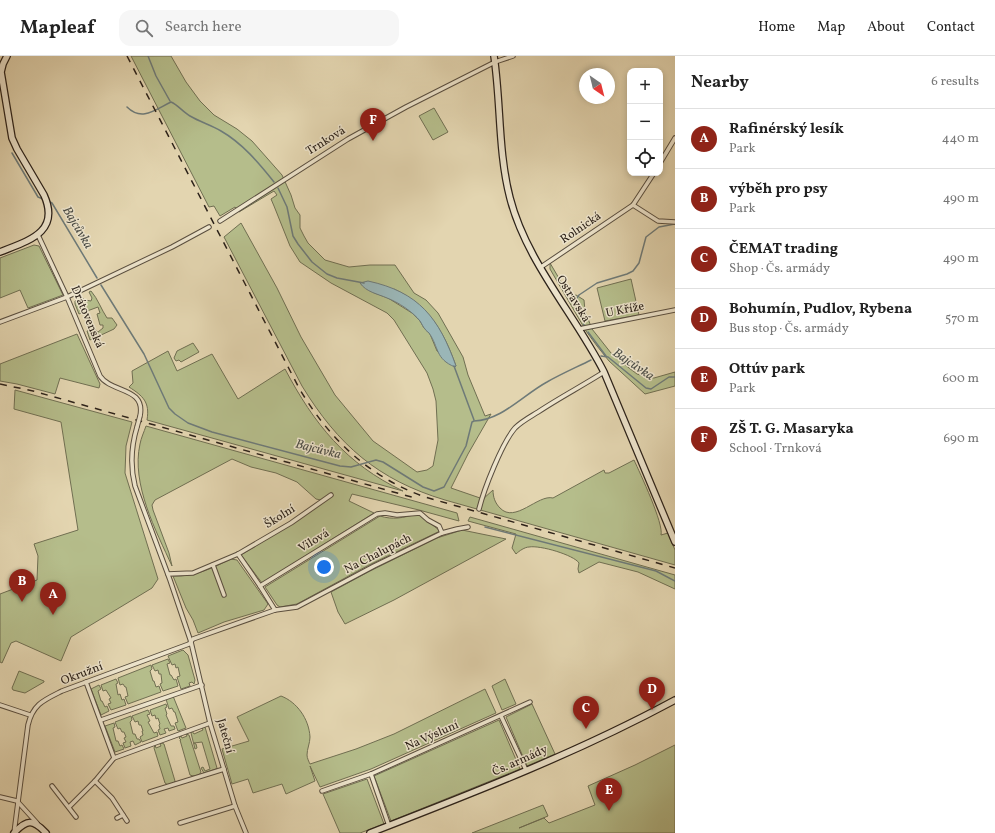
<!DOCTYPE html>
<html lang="en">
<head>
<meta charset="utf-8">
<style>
  :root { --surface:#fff; --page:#f6f6f6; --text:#222; --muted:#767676; --line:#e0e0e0; --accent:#8f2418 }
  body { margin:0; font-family:Vollkorn,serif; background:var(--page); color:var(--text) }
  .controls { position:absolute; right:12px; top:12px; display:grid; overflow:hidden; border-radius:8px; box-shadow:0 2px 6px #0003 }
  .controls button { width:36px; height:36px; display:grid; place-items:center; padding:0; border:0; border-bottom:1px solid var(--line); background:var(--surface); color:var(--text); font:20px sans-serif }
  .compass { position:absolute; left:579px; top:12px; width:36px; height:36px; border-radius:50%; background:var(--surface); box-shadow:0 2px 6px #0003; rotate:145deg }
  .you { position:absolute; left:324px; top:511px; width:14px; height:14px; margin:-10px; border:3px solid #fff; border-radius:50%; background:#1a73e8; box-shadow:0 0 0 6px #1a73e833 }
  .badge { display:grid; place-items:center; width:26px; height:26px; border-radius:50%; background:var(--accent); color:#fff; font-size:13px; font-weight:700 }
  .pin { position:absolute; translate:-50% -33px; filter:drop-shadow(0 1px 2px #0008) }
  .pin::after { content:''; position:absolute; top:21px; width:14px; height:12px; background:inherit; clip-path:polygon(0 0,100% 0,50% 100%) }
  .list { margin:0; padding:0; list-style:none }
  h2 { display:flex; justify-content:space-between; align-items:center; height:52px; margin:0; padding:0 16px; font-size:17px }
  h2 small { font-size:13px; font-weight:400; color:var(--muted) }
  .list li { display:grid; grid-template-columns:26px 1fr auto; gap:12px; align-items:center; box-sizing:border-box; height:60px; padding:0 16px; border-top:1px solid var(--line) }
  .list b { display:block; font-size:15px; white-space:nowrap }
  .list p { margin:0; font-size:13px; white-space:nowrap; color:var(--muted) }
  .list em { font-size:13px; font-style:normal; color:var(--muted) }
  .icon { flex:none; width:22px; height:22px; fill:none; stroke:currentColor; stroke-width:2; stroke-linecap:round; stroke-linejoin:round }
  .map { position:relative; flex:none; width:675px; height:777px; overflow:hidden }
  header { display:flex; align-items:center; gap:24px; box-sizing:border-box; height:56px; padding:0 20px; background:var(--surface); border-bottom:1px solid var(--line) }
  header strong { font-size:19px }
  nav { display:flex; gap:22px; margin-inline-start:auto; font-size:14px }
  .search { width:280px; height:36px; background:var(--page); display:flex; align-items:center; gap:10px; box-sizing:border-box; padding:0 14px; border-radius:12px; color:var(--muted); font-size:15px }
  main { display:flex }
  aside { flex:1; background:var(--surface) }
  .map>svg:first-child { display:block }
</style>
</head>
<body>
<header>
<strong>Mapleaf</strong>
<div class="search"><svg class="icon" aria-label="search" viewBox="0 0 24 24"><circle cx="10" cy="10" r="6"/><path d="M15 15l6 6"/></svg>Search here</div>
<nav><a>Home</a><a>Map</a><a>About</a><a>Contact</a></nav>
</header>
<main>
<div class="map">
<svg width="675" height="777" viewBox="0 0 675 777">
  <rect width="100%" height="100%" fill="#e3d5b0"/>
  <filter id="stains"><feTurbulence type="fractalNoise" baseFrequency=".005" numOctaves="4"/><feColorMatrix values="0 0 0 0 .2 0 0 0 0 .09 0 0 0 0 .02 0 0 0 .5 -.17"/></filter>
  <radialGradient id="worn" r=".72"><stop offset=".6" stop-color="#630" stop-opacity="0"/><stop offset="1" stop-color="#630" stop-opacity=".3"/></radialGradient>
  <g fill="#b5bd8b" stroke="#706f52" fill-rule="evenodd">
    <path d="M131 0H171L186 26 200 45 214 59 237 73 252 85 282 119 291 139 295 152 300 159V172L304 180 308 187 325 204 349 211 370 209H395L414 237 426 244 438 257 463 301 468 319 485 360 491 358 468 398 451 432 483 443 493 434C493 441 495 447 500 452 515 468 538 438 553 442L604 414 605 417H609L634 404C640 417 664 468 661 479L668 477 675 494V509L445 444C378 424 338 389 302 330L224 181 241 167 277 232 301 281 335 339 373 385 417 416 427 414 433 410 438 384 436 345 433 333 427 317 394 264 387 257 331 227 300 206 290 190 274 150 271 143 277 139 274 135 239 156 235 151 220 160 214 150 209 151ZM394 233C429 250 443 274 456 310L437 295 430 278 424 272 420 265 412 257 388 242 372 236Z"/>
    <polygon points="434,52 448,76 433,84 419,60"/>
    <polygon points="34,189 39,190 63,239 28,252 20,234 0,242 0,202"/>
    <polygon points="550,207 570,241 576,239 584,244 585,255 592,273 611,297 629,312 637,318 646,321 654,322 675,316 675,330 645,338 609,305 597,290 586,275 550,213"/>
    <polygon points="631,223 639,259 605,265 597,232"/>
    <path d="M91 235C98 243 101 253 107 262H112L117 269 114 273 99 280 98 278 93 280 94 282 90 284 87 275 94 272 98 276 103 272V269H100L97 258 100 257 98 251 79 258 75 248V245L82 241 85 244 91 245 92 242 89 236Z"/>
    <polygon points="77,278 100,328 99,332 60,322 55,338 17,328 0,325 0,308"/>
    <polygon points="193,287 199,296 181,306 179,304 176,305 174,302 177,295"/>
    <path d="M168 295 177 315 212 298 238 343 285 313C314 368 346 408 403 435L147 364C150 346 143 340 129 331L133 327 132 315Z"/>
    <polygon points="15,334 132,366 126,390 125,417 158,523 152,532 71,581 61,605 16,585 11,587 2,607 0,606 0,538 37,524 38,500 34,488 78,474 61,366 14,353"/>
    <path d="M146 370 457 457 459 465 419 454 352 438 349 445 374 457 262 527 241 499 297 464 325 445 316 443 297 426 276 417 251 411 232 403 155 444 152 449 153 454 169 497 172 510C156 475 131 428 140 388 141 382 144 376 146 370Z"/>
    <path d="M416 458H419L440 475 369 509 297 548 280 551 277 549 265 531 380 460C393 464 403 462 416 458Z"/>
    <path d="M470 461 675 519V533L638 516 599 506 579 517 578 513 579 507C574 499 540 489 529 491 525 491 519 495 516 498L512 492 516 478 468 465Z"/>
    <polygon points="462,474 506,483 394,544 345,568 338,556 331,536 370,515 437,482"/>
    <path d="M231 503 237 504 268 548 264 554 224 566 198 577 193 564 186 552 173 520C195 521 212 512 231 503Z"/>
    <polygon points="183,594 188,599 195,624 194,628 192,626 189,627 190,630 181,633 177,621 180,620 178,611 176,612 175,608 172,609 168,600"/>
    <polygon points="168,603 170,607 167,608 170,619 171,619 174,624 176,623 178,630 163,635 160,628 162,627 161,618 159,618 158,614 155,615 152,609"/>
    <polygon points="151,609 152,613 150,615 153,625 154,625 156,631 159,630 161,636 128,648 125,641 128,640 126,631 125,631 123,628 120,629 118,622"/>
    <polygon points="19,615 44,625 44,626 25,637 13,634 12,632"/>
    <polygon points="116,623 118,627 116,628 118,639 120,638 122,644 124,643 126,649 111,654 108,648 111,647 109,643 111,642 106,634 103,635 101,629"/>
    <polygon points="505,623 516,648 502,654 492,630"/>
    <polygon points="99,629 101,633 98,635 101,645 102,645 105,651 107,650 109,655 101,659 91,633"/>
    <path d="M485 633 496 657 371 713 320 731 310 710 315 725 286 738 282 728 253 737 248 723 232 728 222 693 249 685 237 661 281 640C297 646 309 663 310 681 310 687 307 693 307 699 307 702 309 706 310 708L356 693 394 678Z"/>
    <polygon points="173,640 186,672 178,675 175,667 178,666 175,656 174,656 172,652 169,653 166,643"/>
    <polygon points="166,648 167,651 165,652 167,658 166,659 171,670 174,670 175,673 169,675 168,672 164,673 166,677 160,679 158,674 160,673 159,669 160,668 158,662 156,663 155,659 152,660 150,654"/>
    <polygon points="532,648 555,698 527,710 506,661"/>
    <polygon points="148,654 150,658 147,659 150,665 148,666 154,677 157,676 158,680 142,686 140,681 143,679 142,675 143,675 141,669 139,669 138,665 135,666 132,660"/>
    <polygon points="131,660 132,664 130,666 133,678 135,678 137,683 139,683 141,686 135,689 133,685 130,686 131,690 125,692 123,687 126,686 124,682 126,681 124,676 122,676 120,672 118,673 115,666"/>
    <polygon points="499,664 520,713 391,765 374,720"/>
    <polygon points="114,667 115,671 113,672 116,685 118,685 120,690 122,689 124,693 115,696 105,670"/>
    <polygon points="205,671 217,712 216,713 204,717 201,712 203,711 205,715 210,713 202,686 194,687 196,688 197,692 195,693 191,677 192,675 194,678 203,674 202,672"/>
    <polygon points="186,678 189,679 201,716 199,719 193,720 190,719 180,684 181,684 179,682 181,680 182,682 187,680"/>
    <polygon points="162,687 164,688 175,725 174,727 168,729 165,727 154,692 155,689 156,692 161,690 160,688"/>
    <polygon points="675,689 675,777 472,777 543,749 548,760 519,772 544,762 549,767 595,749 588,730 635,709"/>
    <polygon points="367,723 384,768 360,777 340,777 323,738"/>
  </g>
  <path fill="#9ab6b7" stroke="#6e7a78" d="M368 225C419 236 439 262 456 310L455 311C435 303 439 291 429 277 428 276 426 275 425 273 423 271 422 268 420 265 413 256 398 246 387 242 378 238 366 236 360 227Z"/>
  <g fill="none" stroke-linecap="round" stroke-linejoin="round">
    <g stroke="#6e7a78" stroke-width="1.5">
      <polyline points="148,0 156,20 170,45"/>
      <path d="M127 51C142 66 156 53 171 46 178 49 183 56 190 60 200 66 211 69 221 75 242 87 259 107 274 126"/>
      <polyline points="12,97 38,141 43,143"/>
      <polyline points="278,132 287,151 293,180 298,188 312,206 327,218 337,222 364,227"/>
      <polyline points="48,145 52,147 97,222"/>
      <path d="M101 229 144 298 169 352 175 358 188 367 212 376 340 410 351 411 376 404 383 406 423 431 434 435 444 431 466 390 472 366 474 365C502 364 523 339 547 326 561 318 577 311 591 304"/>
      <polyline points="584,270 583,263 574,246 579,239 597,227 627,218 633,215 639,207 646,181 659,171 675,168"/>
      <polyline points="588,276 606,300"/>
      <polyline points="601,300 608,301 646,332 651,333 669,321 675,321"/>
      <polyline points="454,310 474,364"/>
      <polyline points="485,471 656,515 675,525"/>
    </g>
    <g stroke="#594e3f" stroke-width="5.5">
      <g id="street">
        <polyline points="660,107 675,82"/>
        <polyline points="633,149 658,165 675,166"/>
        <polyline points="220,165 348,83 406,51 495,6 513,0"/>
        <path d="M38 179 67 241 100 320C111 337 146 331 140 360"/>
        <polyline points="541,211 633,149 654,117"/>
        <polyline points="0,266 67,241 172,191 209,171"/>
        <polyline points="579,273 675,254"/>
        <path d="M137 371C131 391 130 410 135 430L170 524 191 586 210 667 235 750 246 777"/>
        <path d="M479 453C484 433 502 387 515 372 522 365 530 361 538 356 559 342 582 330 604 316"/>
        <polyline points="238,498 260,530 275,554"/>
        <polyline points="213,509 224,539"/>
        <polyline points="168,518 193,517 238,498 291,467 331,439"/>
        <polyline points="260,530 377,458 385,457 397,459 420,457 428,464 439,470 442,477"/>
        <polyline points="0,649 30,659"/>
        <polyline points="501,660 526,714"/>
        <polyline points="101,664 202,629"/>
        <polyline points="114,702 210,667"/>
        <polyline points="371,718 389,770"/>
        <polyline points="95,725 112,742 127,765"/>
        <polyline points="52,730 76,761"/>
        <polyline points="322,735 371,718 530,646"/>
        <polyline points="150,736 224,713"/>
        <polyline points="0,741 17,745 37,767"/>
        <polyline points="69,751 95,725 114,702 86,626"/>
        <polyline points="117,762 123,759"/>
        <polyline points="180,767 235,750"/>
        <path d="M14 777 28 669C33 648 44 644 62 635L189 588 193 583 275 554 297 551 374 510 442 477 457 473 468 471"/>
      </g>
    </g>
    <g stroke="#2b2119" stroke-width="8">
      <g id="secondary">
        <path d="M494 0C501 47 498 96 510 142 526 205 575 259 604 316L675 486"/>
        <path d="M0 196C27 185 61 177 44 139L17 93 12 82 1 16 3 8 7 0"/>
        <path d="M14 777C27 763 33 763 46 777"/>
        <path d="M370 777C473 737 577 697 675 644"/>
      </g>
    </g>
    <use href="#street" stroke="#ede4cc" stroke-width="3.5"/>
    <use href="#secondary" stroke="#ede4cc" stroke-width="5.5"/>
    <g stroke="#2b2119" stroke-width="1.5" stroke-dasharray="7 7" stroke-linecap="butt">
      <path d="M127 0 299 332C329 383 369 421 425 441L675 512"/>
      <polyline points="0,328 33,335 415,442"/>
    </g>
    <g stroke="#594e3f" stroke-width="5.5" stroke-linecap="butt">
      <polyline id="street-bridge" points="137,371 140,360"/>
    </g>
    <use href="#street-bridge" stroke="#ede4cc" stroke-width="3.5"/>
  </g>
  <g text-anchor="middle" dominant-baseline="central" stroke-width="3" stroke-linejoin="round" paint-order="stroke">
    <g font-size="12" fill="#2b2119" stroke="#ede4cc">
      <text transform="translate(326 85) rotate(-32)">Trnková</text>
      <text transform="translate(581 172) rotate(-34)">Rolnická</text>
      <text transform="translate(573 243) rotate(58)">Ostravská</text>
      <text transform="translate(625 254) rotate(-11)">U Kříže</text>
      <text transform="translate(87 261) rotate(67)">Drátovenská</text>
      <text transform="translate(280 461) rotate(-32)">Školní</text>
      <text transform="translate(314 485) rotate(-31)">Vilová</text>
      <text transform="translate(378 498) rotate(-27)">Na Chalupách</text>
      <text transform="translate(82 618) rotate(-21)">Okružní</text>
      <text transform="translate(225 680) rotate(74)">Jateční</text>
      <text transform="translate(432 680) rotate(-24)">Na Výsluní</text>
      <text transform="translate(520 705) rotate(-24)">Čs. armády</text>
    </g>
    <g font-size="13" font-style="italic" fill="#4c4e48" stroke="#ede4cc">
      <text transform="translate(77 172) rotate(59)">Bajcůvka</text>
      <text transform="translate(633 309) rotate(34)">Bajcůvka</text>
      <text transform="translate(318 394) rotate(14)">Bajcůvka</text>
    </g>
  </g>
  <rect width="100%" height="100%" filter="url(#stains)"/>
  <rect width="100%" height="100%" fill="url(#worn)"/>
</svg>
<div class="controls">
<button>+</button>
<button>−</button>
<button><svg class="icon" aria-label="locate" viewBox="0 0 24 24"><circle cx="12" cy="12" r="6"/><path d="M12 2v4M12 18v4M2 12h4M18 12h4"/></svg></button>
</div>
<svg class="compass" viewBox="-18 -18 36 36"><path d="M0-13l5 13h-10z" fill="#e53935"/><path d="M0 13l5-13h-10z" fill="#767676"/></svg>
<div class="you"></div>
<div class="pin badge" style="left:53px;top:559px">A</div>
<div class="pin badge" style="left:22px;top:546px">B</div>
<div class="pin badge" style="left:586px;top:673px">C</div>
<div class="pin badge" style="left:652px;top:654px">D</div>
<div class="pin badge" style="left:609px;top:755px">E</div>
<div class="pin badge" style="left:373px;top:85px">F</div>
</div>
<aside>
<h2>Nearby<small>6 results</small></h2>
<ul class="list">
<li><span class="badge">A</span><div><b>Rafinérský lesík</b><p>Park</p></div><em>440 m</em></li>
<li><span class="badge">B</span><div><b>výběh pro psy</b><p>Park</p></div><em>490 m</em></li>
<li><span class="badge">C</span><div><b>ČEMAT trading</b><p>Shop · Čs. armády</p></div><em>490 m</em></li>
<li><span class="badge">D</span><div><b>Bohumín, Pudlov, Rybena</b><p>Bus stop · Čs. armády</p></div><em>570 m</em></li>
<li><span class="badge">E</span><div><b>Ottúv park</b><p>Park</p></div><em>600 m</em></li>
<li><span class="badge">F</span><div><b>ZŠ T. G. Masaryka</b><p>School · Trnková</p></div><em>690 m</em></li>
</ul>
</aside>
</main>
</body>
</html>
